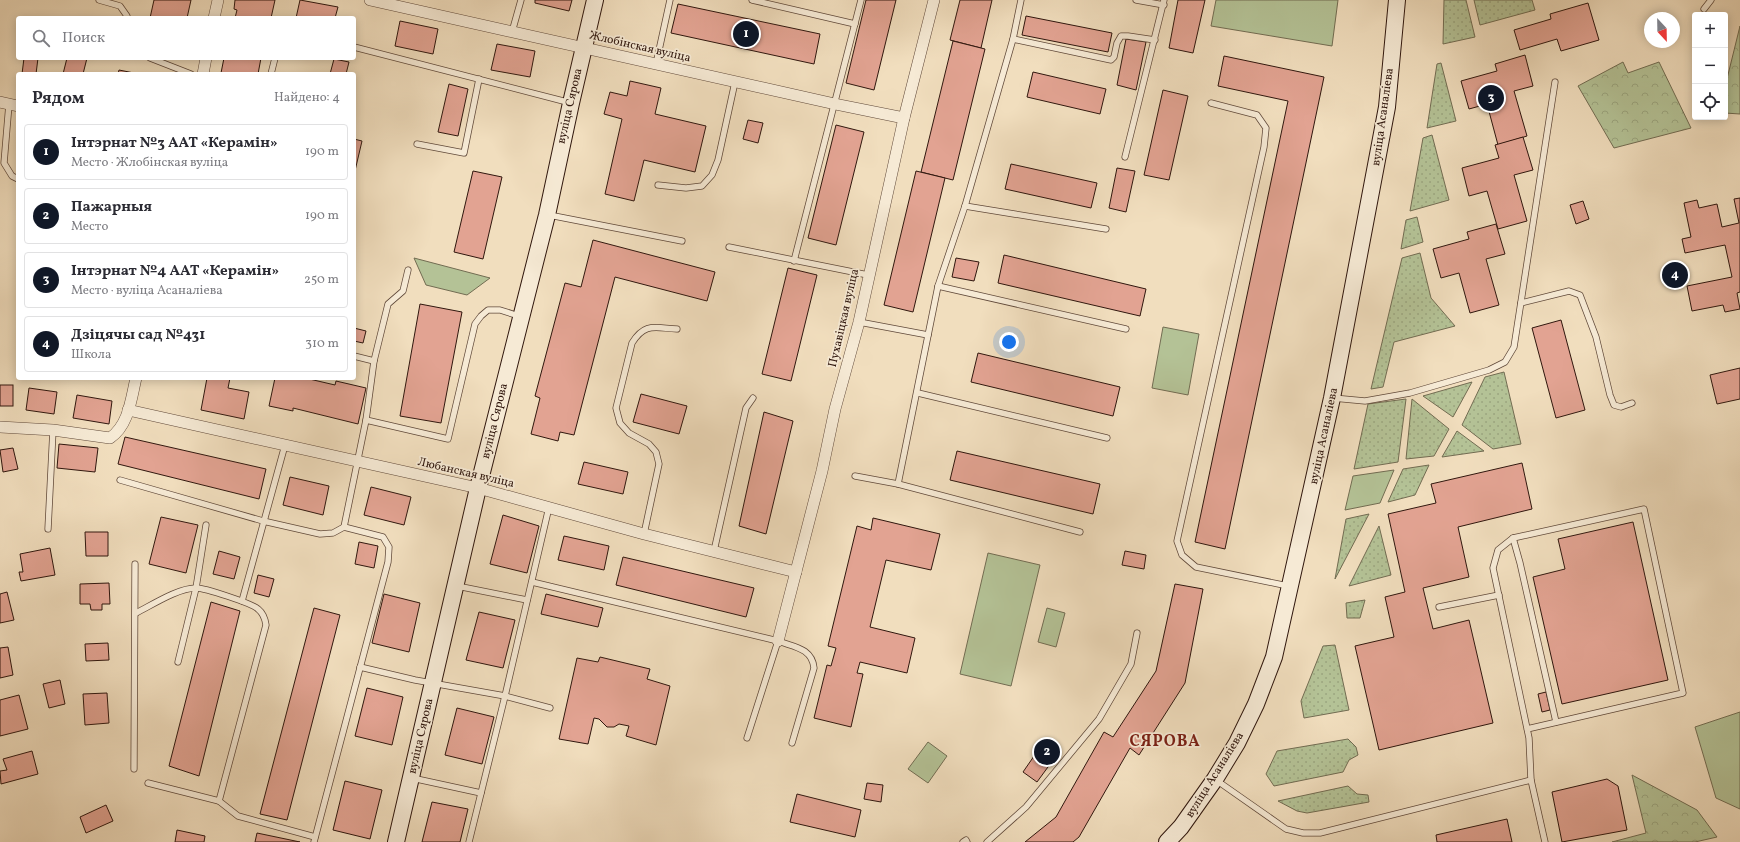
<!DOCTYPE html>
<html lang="ru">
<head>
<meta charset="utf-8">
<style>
  :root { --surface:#fff; --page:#f2f2f3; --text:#2b2b33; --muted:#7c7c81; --line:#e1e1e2; --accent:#111827 }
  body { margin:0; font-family:Vollkorn,serif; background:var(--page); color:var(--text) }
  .controls { position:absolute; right:12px; top:12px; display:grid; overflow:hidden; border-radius:4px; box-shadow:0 2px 10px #0003 }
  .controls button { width:36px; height:36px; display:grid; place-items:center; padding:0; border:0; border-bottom:1px solid var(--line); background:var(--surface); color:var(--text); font:20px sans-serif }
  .compass { position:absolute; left:1644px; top:12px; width:36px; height:36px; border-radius:50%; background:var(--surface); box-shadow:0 2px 10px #0003; rotate:158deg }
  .you { position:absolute; left:1009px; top:342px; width:14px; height:14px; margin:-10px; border:3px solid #fff; border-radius:50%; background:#1a73e8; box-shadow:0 0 0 6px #1a73e833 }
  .badge { display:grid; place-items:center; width:26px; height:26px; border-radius:50%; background:var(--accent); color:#fff; font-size:13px; font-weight:700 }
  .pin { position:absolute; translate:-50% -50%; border:2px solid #fff; box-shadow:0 1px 4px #0006 }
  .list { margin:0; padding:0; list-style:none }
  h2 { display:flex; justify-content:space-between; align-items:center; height:52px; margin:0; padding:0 16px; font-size:17px }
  h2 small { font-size:13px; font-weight:400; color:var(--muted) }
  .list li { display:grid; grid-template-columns:26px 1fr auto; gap:12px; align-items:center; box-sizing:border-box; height:56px; margin:0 8px 8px; padding:0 8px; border:1px solid var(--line); border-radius:4px }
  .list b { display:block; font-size:15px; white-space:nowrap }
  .list p { margin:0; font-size:13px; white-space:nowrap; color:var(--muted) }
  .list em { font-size:13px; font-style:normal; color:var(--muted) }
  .icon { flex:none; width:22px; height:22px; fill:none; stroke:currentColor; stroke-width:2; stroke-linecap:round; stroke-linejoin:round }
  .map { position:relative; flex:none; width:1740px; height:842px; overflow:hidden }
  .search { position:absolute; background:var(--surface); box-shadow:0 2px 10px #0003; left:16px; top:16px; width:340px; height:44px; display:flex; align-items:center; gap:10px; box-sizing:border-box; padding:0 14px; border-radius:4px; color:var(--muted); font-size:15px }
  .panel { position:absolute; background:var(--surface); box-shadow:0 2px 10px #0003; left:16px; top:72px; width:340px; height:308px; border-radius:4px }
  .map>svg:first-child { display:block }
</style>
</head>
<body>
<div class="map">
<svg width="1740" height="842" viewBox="0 0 1740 842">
  <defs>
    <pattern id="grass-dots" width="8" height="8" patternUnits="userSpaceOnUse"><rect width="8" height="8" fill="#b4c296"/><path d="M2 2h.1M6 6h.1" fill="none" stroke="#9ba680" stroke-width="1.8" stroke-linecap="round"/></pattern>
    <pattern id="forest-crowns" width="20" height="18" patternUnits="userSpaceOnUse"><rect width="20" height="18" fill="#b4c296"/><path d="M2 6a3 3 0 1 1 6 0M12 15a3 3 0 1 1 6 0" fill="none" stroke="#9ba680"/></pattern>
  </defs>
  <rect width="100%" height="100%" fill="#f1debe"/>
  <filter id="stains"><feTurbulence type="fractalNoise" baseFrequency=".005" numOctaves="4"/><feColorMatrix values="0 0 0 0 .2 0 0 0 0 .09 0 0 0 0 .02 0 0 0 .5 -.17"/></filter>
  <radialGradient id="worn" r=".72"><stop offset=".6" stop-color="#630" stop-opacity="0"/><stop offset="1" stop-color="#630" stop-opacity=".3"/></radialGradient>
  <g fill="url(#grass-dots)" stroke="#726c52">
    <polygon points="1444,0 1466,0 1475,37 1443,44"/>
    <polygon points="1474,0 1532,0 1535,10 1480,25"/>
    <polygon points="1441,63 1456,121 1427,128 1437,64"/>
    <polygon points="1432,135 1449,200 1410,211 1423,138"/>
    <polygon points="1417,217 1423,242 1401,249 1406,220"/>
    <polygon points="1420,253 1431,298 1455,326 1394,342 1383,387 1371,389 1402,258"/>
    <polygon points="1504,372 1521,444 1493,449 1462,425 1485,377"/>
    <polygon points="1472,382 1453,417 1423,396"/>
    <polygon points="1406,399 1398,462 1354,469 1368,404"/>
    <polygon points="1412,399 1449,429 1434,456 1406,459"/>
    <polygon points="1457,431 1484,451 1442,457"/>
    <polygon points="1429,465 1415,495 1388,502 1403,469"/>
    <polygon points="1369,514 1335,579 1346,519"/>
    <polygon points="1379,526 1391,575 1349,586"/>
    <polygon points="1365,600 1360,618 1347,618 1346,603"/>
    <polygon points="1335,645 1349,710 1304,718 1301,701 1323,646"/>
    <polygon points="1348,739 1356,747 1358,755 1349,760 1343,772 1274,786 1266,774 1277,751"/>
    <polygon points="1348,786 1357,794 1368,795 1369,802 1307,813 1297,811 1278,801"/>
  </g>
  <g fill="url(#forest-crowns)" stroke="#726c52">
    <polygon points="1740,26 1740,114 1725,113 1725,87"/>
    <polygon points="1623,62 1628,73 1659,62 1691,128 1614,148 1578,86"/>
    <polygon points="1632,775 1697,810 1717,837 1695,842 1612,842 1646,833"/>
  </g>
  <g fill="#b4c296" stroke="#726c52">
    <polygon points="1216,0 1338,0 1332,46 1211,26"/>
    <polygon points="414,258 490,278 467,295 426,285"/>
    <polygon points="1163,327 1199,334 1188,395 1152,388"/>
    <polygon points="1394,470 1380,503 1345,510 1353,476"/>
    <polygon points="988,553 1040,565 1011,686 960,674"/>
    <polygon points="1047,608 1065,613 1056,647 1038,642"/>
    <polygon points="1740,712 1740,809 1716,798 1695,727"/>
    <polygon points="928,742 947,756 928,783 908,769"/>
  </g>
  <g fill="#e2a392" stroke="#30170e">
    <polygon points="154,0 191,0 187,18 150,18"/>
    <polygon points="235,0 275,0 271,18 235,18 237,10 234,9"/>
    <polygon points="300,0 338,7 335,18 296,18"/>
    <polygon points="535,0 572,0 569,11 535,3"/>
    <polygon points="866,0 896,0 874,90 846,83"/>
    <polygon points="960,0 992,0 981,48 950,40"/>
    <polygon points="1178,0 1205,0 1193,53 1169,48"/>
    <polygon points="1588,3 1599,40 1561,51 1557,39 1520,50 1514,30 1551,19 1550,14"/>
    <polygon points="678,4 820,34 814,64 671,33"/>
    <polygon points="1026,16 1112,33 1108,52 1022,35"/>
    <polygon points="400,21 438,29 433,54 395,46"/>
    <polygon points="1126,39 1146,42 1136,90 1117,85"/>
    <polygon points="953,41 985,49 953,180 921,172"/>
    <polygon points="497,44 535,51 530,77 491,70"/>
    <polygon points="1525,55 1533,86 1514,91 1527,136 1498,145 1487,104 1469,109 1461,81 1497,71 1495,64"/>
    <polygon points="1224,56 1324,77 1225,549 1195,542 1288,101 1218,86"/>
    <polygon points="24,58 38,58 36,74 22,74"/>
    <polygon points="67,58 87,58 83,74 63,74"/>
    <polygon points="224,58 261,58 258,74 221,73"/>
    <polygon points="334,59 349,62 346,74 330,74"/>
    <polygon points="119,70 134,73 134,74 118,74"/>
    <polygon points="1033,72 1106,89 1100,114 1027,97"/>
    <polygon points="630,81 661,88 655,114 706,126 695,172 644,160 634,201 605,194 622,119 604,114 610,92 627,96"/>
    <polygon points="449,84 468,89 458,136 438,132"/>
    <polygon points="1163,90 1188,96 1169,180 1144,175"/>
    <polygon points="748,120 763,123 758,143 743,139"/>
    <polygon points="836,125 864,132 836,245 808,238"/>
    <polygon points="1523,137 1533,170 1514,175 1527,221 1498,229 1487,191 1469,196 1462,168 1499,158 1495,145"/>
    <polygon points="354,139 362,141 354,175"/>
    <polygon points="1011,164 1097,183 1091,208 1005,189"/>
    <polygon points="1117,168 1135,171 1126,212 1109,208"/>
    <polygon points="473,171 502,177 483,259 454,252"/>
    <polygon points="916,171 945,178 913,312 884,305"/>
    <polygon points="1740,198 1740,292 1737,293 1740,309 1725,312 1723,305 1692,311 1687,286 1732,277 1725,245 1685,253 1682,239 1691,237 1684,203 1697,200 1699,208 1717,204 1722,227 1739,223 1734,199"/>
    <polygon points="1583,201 1589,219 1576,224 1570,205"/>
    <polygon points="1496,224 1505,254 1486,259 1499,305 1470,313 1459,273 1441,278 1433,249 1469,239 1467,232"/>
    <polygon points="593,240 715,272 707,301 615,277 574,435 560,432 558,441 531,434 540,398 535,396 565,283 581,287"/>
    <polygon points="1004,255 1146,289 1140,316 998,283"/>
    <polygon points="956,258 979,262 974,281 952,277"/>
    <polygon points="788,268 817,275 791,381 762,374"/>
    <polygon points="420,304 462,312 441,423 400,416"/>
    <polygon points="1561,320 1585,410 1556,418 1532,328"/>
    <polygon points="354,328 366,331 363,343 354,341"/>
    <polygon points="978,353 1120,387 1113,416 971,382"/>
    <polygon points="1740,368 1740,399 1717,404 1710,375"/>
    <polygon points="207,378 230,378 228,388 249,392 244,419 201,410"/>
    <polygon points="275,378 305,378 335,385 336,381 366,388 358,424 293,408 293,411 269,406"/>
    <rect x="0" y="385" width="13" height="21"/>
    <polygon points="29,388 57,392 54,414 26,410"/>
    <polygon points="641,394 687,406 679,434 633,422"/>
    <polygon points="77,395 112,401 109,424 73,418"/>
    <polygon points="764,412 793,421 766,534 739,526"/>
    <polygon points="125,437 266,469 259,499 118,464"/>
    <polygon points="59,444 98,448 95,472 57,468"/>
    <polygon points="13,448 18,469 3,472 0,450"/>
    <polygon points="957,451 1100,484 1093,514 950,480"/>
    <polygon points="584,462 628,472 623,494 578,484"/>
    <polygon points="1522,463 1532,509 1458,527 1469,577 1423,588 1433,629 1469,620 1493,723 1379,750 1355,646 1394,637 1385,597 1405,592 1388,514 1436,503 1431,484"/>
    <polygon points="290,477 329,486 323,515 283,505"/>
    <polygon points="371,487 411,497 404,525 364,515"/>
    <polygon points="503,515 539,526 527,573 490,564"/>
    <polygon points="161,517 198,525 186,573 149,564"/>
    <polygon points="873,518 940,534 931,570 886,560 870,627 915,638 907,673 860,662 857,673 863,674 851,727 814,718 827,665 831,666 836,648 828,646 857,526 871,530"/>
    <polygon points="1633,522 1668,680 1562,704 1533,577 1565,569 1558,539"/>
    <polygon points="85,532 108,532 108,556 86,556"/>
    <polygon points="564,536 609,546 604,570 558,560"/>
    <polygon points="359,542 378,546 374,568 355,564"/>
    <polygon points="50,548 55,575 21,581 19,572 23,572 20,554"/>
    <polygon points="219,551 240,557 234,579 213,574"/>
    <polygon points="1125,551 1146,555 1144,569 1122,565"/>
    <polygon points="623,557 754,588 746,617 616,585"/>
    <polygon points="258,575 274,579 269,597 254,593"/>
    <polygon points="109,583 110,604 102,604 102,610 91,610 90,604 80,604 80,584"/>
    <polygon points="1175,584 1203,589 1185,683 1139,755 1130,748 1079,837 1073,842 1025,842 1056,817 1104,732 1113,737 1156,671"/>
    <polygon points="7,592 14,620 0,623 0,594"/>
    <polygon points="384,594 420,603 409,652 372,643"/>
    <polygon points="546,594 603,608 598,627 541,614"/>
    <polygon points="211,602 240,611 199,776 169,766"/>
    <polygon points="314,608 340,615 287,820 260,814"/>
    <polygon points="479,612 515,620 503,668 466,660"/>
    <polygon points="108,643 109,660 86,661 85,644"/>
    <polygon points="8,647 13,675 0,678 0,648"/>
    <polygon points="600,657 650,669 647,679 670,686 656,745 626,736 629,726 619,724 614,727 607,727 599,719 594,718 588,744 559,739 577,658 598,662"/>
    <polygon points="60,680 65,704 49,708 43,684"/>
    <polygon points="367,688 403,697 392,745 355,736"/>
    <polygon points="1546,692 1550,710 1542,712 1538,694"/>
    <polygon points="107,693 109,723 85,725 83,694"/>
    <polygon points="19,695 28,729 0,736 0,700"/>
    <polygon points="457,708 494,717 482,764 445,755"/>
    <polygon points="1041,746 1056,756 1037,782 1023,772"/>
    <polygon points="32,751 38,774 1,784 0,771 7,770 3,759"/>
    <polygon points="1607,779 1618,786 1627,830 1562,842 1552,792"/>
    <polygon points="345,781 382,790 370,839 333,830"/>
    <polygon points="867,783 883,785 881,802 864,799"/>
    <polygon points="797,794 861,810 855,837 790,822"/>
    <polygon points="432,802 468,809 460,842 422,842"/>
    <polygon points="106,805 113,821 86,833 80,817"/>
    <polygon points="1507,819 1512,842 1437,842 1436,835"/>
    <polygon points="177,830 205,836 204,842 175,842"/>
    <polygon points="257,833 300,842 255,842"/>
  </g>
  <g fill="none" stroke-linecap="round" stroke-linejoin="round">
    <g stroke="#60493a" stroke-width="7">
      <g id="lane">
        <polyline points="99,0 120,6 127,16 127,18"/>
        <polyline points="752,0 855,24"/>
        <polyline points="1136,0 1164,5"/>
        <polyline points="1704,9 1711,0"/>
        <polyline points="512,32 521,0"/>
        <polyline points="1013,39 1111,60 1114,57 1117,43 1121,36 1128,36 1155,40"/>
        <polyline points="354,47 571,103"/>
        <polyline points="150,58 191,74"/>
        <polyline points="656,64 670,0"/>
        <polyline points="271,74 275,58"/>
        <polyline points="1211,103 1257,115 1266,128 1264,147 1177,541 1182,555 1196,567 1288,586"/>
        <polyline points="9,104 4,163 12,176 18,179"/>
        <polyline points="417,144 464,153 479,79"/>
        <polyline points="1125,157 1164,0"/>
        <polyline points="658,185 686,188 702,186 712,175 718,160 735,82"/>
        <polyline points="965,206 1106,229"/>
        <polyline points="549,215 682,241"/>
        <polyline points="729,247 868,275"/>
        <polyline points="794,261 861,0"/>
        <polyline points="938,286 1126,329"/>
        <polyline points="1521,303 1569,291 1580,295 1596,337 1610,395 1614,405 1621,407 1632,403"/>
        <polyline points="859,322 928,335"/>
        <polyline points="354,356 374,361"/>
        <polyline points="918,393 1107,438"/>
        <polyline points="1333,398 1365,401 1410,393 1489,370 1505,362 1514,347 1555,82"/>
        <polyline points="366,420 374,361 388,304 403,291 408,270"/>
        <polyline points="855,476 898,484 1080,532"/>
        <polyline points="120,480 263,521 320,534 333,533 344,527 383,537 389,547 388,562 314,842"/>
        <polyline points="898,484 938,286 965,206 1013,39 1021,0"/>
        <polyline points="344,527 366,420 448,439 475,324 481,316 488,310 500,310 519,316"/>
        <polyline points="48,529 53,430"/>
        <path d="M644 534 659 464 656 452 649 444 629 433 620 423 616 408 632 343C645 322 655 328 677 329"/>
        <polyline points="1513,538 1520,563 1556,722"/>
        <polyline points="714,551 746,408 753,398"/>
        <path d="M532 582 778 641C794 647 812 648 814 668L792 743"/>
        <polyline points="457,586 527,600"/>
        <polyline points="242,601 285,445"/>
        <polyline points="1439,607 1499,595"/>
        <path d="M136 613C152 605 178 588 196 588 205 588 251 603 258 609 263 613 265 618 266 625L219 801 238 816 315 837"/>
        <polyline points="178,662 196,588 206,525"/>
        <polyline points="360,667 415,680 505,696 549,507"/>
        <polyline points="747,738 778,641"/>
        <polyline points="134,769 135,564"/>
        <polyline points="412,778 481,793"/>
        <polyline points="1216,780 1286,829 1303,833 1320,833 1531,780 1529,738 1493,568 1498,550 1513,538 1644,509 1683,693 1527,729"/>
        <polyline points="1531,780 1545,842"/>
        <polyline points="148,783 219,801"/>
        <polyline points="469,842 505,696 550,708"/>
        <polyline points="963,842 966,840 967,842"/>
        <polyline points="987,842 1026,807 1099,719 1131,664 1137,633"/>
      </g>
    </g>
    <g stroke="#60493a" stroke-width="12">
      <g id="street">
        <polyline points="370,0 835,104 904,118"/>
        <polyline points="214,18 218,0"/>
        <polyline points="203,74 206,58"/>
        <polyline points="0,102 18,106"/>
        <polyline points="128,410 478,488 644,534 796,572"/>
        <path d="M0 427 53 430 110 438C129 425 131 399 136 378"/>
        <polyline points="778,641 822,471 835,409 859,322 904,118 934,0"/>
      </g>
    </g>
    <g stroke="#30170e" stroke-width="18">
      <g id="secondary">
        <polyline points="396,842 478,488 547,215 571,103 595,0"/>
        <polyline points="1167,842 1181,827 1215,779 1237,743 1256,704 1274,657 1332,398 1387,107 1397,0"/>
      </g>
    </g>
    <use href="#lane" stroke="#f6ead5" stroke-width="5.5"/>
    <use href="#street" stroke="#f6ead5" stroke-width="11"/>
    <use href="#secondary" stroke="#f6ead5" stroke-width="16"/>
  </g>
  <g text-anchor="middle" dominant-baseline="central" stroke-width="3.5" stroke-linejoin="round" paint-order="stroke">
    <g font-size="12" fill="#30170e" stroke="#f6ead5">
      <text transform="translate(640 47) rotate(13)">Жлобінская вуліца</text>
      <text transform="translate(570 106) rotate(-77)">вуліца Сярова</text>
      <text transform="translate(1383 117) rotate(-82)">вуліца Асаналіева</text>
      <text transform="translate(844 318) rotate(-77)">Пухавіцкая вуліца</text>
      <text transform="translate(495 421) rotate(-76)">вуліца Сярова</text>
      <text transform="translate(1324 436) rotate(-78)">вуліца Асаналіева</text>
      <text transform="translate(466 473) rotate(13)">Любанская вуліца</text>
      <text transform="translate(421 736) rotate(-77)">вуліца Сярова</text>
      <text transform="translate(1215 775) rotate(-58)">вуліца Асаналіева</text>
    </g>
    <g font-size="16" font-weight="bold" letter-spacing="1" fill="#7a1f14" stroke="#f6ead5">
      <text x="1165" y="742">СЯРОВА</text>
    </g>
  </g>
  <rect width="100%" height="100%" filter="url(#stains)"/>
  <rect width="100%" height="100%" fill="url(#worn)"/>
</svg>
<div class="controls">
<button>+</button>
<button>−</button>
<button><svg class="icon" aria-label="locate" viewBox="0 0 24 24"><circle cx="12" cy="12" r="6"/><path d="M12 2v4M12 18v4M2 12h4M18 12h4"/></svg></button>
</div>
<svg class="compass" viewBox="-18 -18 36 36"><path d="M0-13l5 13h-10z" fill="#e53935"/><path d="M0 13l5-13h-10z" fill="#7c7c81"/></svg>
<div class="you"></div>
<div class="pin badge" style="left:746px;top:34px">1</div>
<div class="pin badge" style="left:1047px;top:752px">2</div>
<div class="pin badge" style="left:1491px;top:98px">3</div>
<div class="pin badge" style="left:1675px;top:275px">4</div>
<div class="search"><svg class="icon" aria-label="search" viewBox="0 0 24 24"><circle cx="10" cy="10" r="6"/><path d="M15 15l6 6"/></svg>Поиск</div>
<section class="panel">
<h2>Рядом<small>Найдено: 4</small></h2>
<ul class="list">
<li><span class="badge">1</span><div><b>Інтэрнат №3 ААТ «Керамін»</b><p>Место · Жлобінская вуліца</p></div><em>190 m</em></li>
<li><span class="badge">2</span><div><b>Пажарныя</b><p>Место</p></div><em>190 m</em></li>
<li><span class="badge">3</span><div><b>Інтэрнат №4 ААТ «Керамін»</b><p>Место · вуліца Асаналіева</p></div><em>250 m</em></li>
<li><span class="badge">4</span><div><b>Дзіцячы сад №431</b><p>Школа</p></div><em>310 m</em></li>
</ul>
</section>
</div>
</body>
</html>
